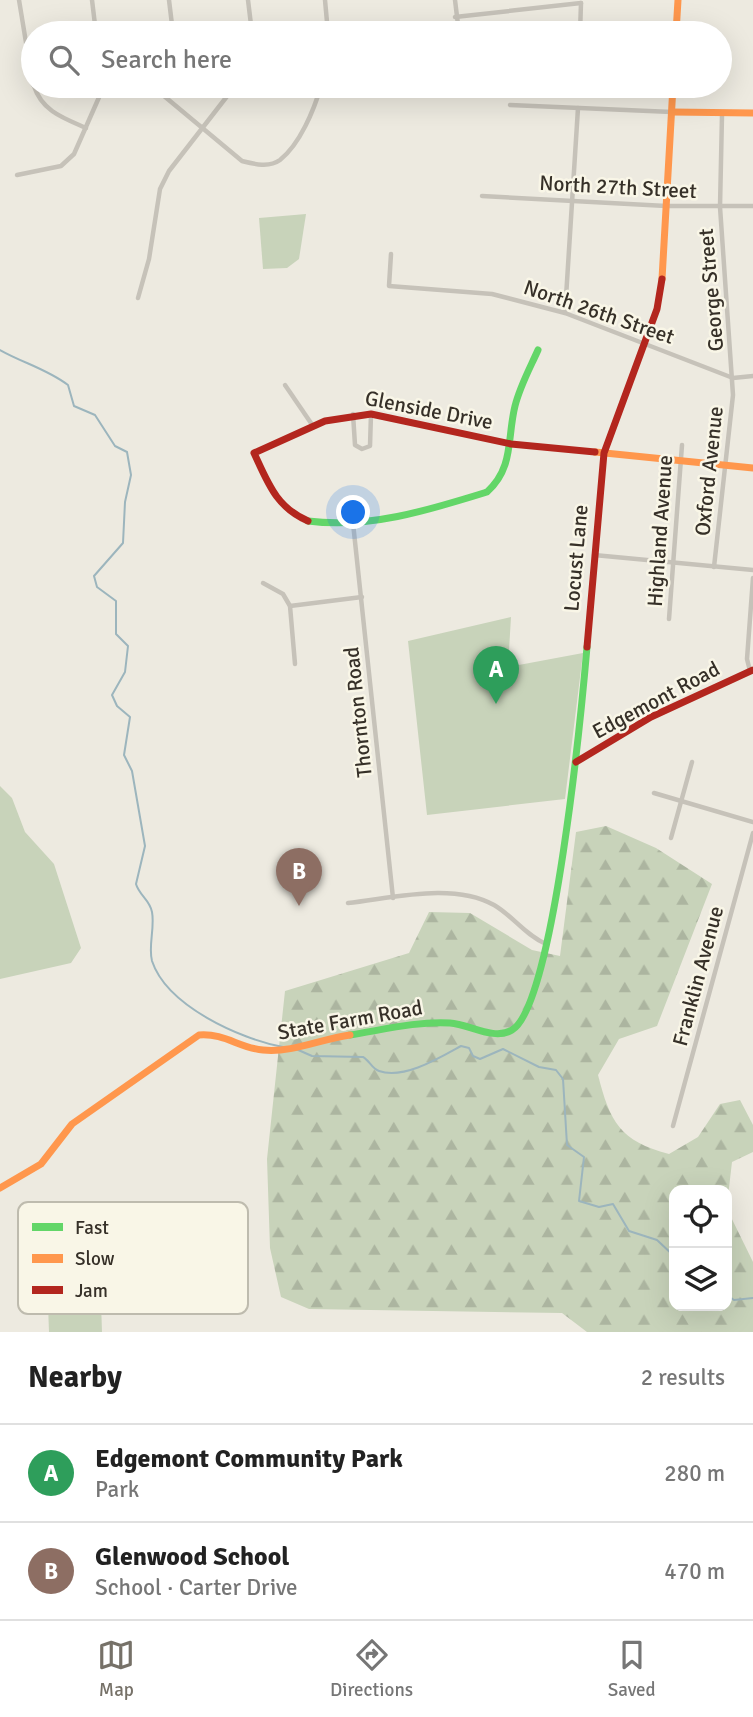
<!DOCTYPE html>
<html lang="en">
<head>
<meta charset="utf-8">
<style>
  :root { --surface:#fff; --page:#f6f6f6; --text:#222; --muted:#767676; --line:#e0e0e0; --accent:#767168 }
  body { margin:0; font-family:Signika,sans-serif; background:var(--page); color:var(--text) }
  .controls { position:absolute; right:21px; bottom:21px; display:grid; overflow:hidden; border-radius:14px; box-shadow:0 7px 28px #0002 }
  .controls button { width:63px; height:63px; display:grid; place-items:center; padding:0; border:0; border-bottom:2px solid var(--line); background:var(--surface); color:var(--text); font:35px sans-serif }
  .you { position:absolute; left:354px; top:513px; width:24px; height:24px; margin:-18px; border:5px solid #fff; border-radius:50%; background:#1a73e8; box-shadow:0 0 0 10px #1a73e833 }
  .badge { display:grid; place-items:center; width:46px; height:46px; border-radius:50%; background:var(--accent); color:#fff; font-size:23px; font-weight:700 }
  .pin { position:absolute; translate:-50% -58px; filter:drop-shadow(0 2px 4px #0008) }
  .pin::after { content:''; position:absolute; top:37px; width:24px; height:21px; background:inherit; clip-path:polygon(0 0,100% 0,50% 100%) }
  .list { margin:0; padding:0; list-style:none }
  h2 { display:flex; justify-content:space-between; align-items:center; height:91px; margin:0; padding:0 28px; font-size:30px }
  h2 small { font-size:23px; font-weight:400; color:var(--muted) }
  .list li { display:grid; grid-template-columns:46px 1fr auto; gap:21px; align-items:center; box-sizing:border-box; height:98px; padding:0 28px; border-top:2px solid var(--line) }
  .list b { display:block; font-size:26px; white-space:nowrap }
  .list p { margin:0; font-size:23px; white-space:nowrap; color:var(--muted) }
  .list em { font-size:23px; font-style:normal; color:var(--muted) }
  .icon { flex:none; width:38px; height:38px; fill:none; stroke:currentColor; stroke-width:2; stroke-linecap:round; stroke-linejoin:round }
  .map { position:relative; flex:none; width:753px; height:1332px; overflow:hidden }
  .search { position:absolute; background:var(--surface); box-shadow:0 7px 28px #0002; left:21px; right:21px; top:21px; height:77px; display:flex; align-items:center; gap:18px; box-sizing:border-box; padding:0 24px; border-radius:38px; color:var(--muted); font-size:26px }
  .sheet { height:287px; background:var(--surface) }
  nav { display:flex; justify-content:space-around; align-items:center; box-sizing:border-box; height:98px; border-top:2px solid var(--line); background:var(--surface); font-size:19px; color:var(--muted) }
  nav a { display:grid; justify-items:center; gap:4px }
  nav .on { color:var(--accent) }
  .map>svg:first-child { display:block }
</style>
</head>
<body>
<div class="map">
<svg width="753" height="1332" viewBox="0 0 753 1332">
  <defs>
    <pattern id="forest-firs" width="22" height="20" patternUnits="userSpaceOnUse" patternTransform="scale(1.75)"><rect width="22" height="20" fill="#c8d3ba"/><path d="M5 1l3.5 6h-7zM16 11l3.5 6h-7z" fill="#acb5a0"/></pattern>
  </defs>
  <rect width="100%" height="100%" fill="#edeae0"/>
  <g fill="#c8d3ba">
    <polygon points="306,214 299,259 287,268 263,269 259,218"/>
    <polygon points="511,617 508,667 583,653 565,799 427,815 408,641"/>
    <polygon points="0,786 12,798 25,832 54,864 81,948 71,963 0,979"/>
    <polygon points="101,1302 102,1332 49,1332 48,1305"/>
  </g>
  <path fill="url(#forest-firs)" d="M606 826 656 848 712 884 657 1026 619 1039 598 1075C610 1122 620 1141 669 1154L698 1137 720 1104 740 1100 753 1125V1152L732 1162 727 1205V1190H674V1306H727V1209L753 1262V1332H587L562 1313 309 1309 281 1297 270 1248 267 1159 285 991 409 953 429 912 470 913 532 950 560 956 576 832Z"/>
  <g fill="none" stroke-linecap="round" stroke-linejoin="round">
    <g stroke="#9cb5bd" stroke-width="2">
      <path d="M0 350C23 363 47 369 68 385L74 406 95 415 115 446 127 452 131 475 125 502 123 543 94 576 97 587 116 601V634L128 646 125 672 112 695 117 706 130 717 124 755 132 771 145 846 136 884C139 895 150 900 152 912 155 928 148 946 152 961 167 1006 240 1039 283 1047"/>
      <path d="M296 1049 312 1056 363 1057C369 1060 372 1069 379 1071 404 1080 441 1057 461 1046L469 1048 473 1056 480 1059 503 1049 539 1067 556 1070 563 1079 567 1145 584 1157 579 1201 599 1207 613 1204 629 1231 657 1240 674 1256"/>
      <polyline points="727,1295 734,1300 753,1298"/>
    </g>
    <g stroke="#c6c2b9" stroke-width="4.5">
      <polyline points="19,0 33,85"/>
      <polyline points="92,0 96,33"/>
      <polyline points="169,0 173,33"/>
      <polyline points="248,0 252,33"/>
      <polyline points="325,0 328,33"/>
      <polyline points="455,0 459,33"/>
      <polyline points="455,17 581,3"/>
      <polyline points="580,33 581,3"/>
      <path d="M34 86C42 111 63 118 86 128"/>
      <path d="M152 86 242 161C254 164 269 168 280 160 300 144 314 110 321 86"/>
      <polyline points="510,105 672,112"/>
      <polyline points="17,175 61,166 74,154 104,86"/>
      <polyline points="482,196 666,206 753,206"/>
      <polyline points="391,254 389,286 492,294 565,313 733,378 753,376"/>
      <polyline points="138,298 149,259 160,189 169,171 235,86"/>
      <polyline points="565,313 578,108"/>
      <polyline points="285,385 313,426"/>
      <polyline points="353,414 355,445 362,449 370,446 371,414"/>
      <polyline points="353,523 393,898"/>
      <polyline points="594,555 753,570"/>
      <polyline points="714,567 733,395 720,207 722,115"/>
      <polyline points="263,583 283,594 290,606 295,664"/>
      <polyline points="290,606 362,597"/>
      <polyline points="669,619 682,445"/>
      <polyline points="750,671 747,659 753,578"/>
      <polyline points="654,793 753,822"/>
      <polyline points="671,838 692,762"/>
      <path d="M348 903C393 898 453 882 494 905 513 916 525 935 546 944"/>
      <polyline points="673,1126 753,833"/>
    </g>
    <g stroke="#63d668" stroke-width="7">
      <path d="M308 521C369 529 429 510 487 492 514 468 507 438 515 406 520 386 530 368 538 350"/>
      <path d="M350 1035C382 1030 417 1021 450 1023 469 1024 494 1041 512 1030 554 1006 582 705 587 647"/>
    </g>
    <g stroke="#ff974d" stroke-width="7">
      <polyline points="676,33 678,0"/>
      <polyline points="672,112 753,113"/>
      <polyline points="662,279 673,86"/>
      <polyline points="595,452 753,468"/>
      <path d="M0 1188 41 1164 72 1124 199 1035C225 1033 239 1048 263 1050 292 1053 321 1039 350 1035"/>
    </g>
    <g stroke="#b3261e" stroke-width="7">
      <path d="M308 521C276 507 268 483 254 453L325 421 371 414 511 444 595 452"/>
      <polyline points="587,647 604,453 657,309 662,279"/>
      <polyline points="576,762 651,717 753,670"/>
    </g>
  </g>
  <g text-anchor="middle" dominant-baseline="central" stroke-width="5" stroke-linejoin="round" paint-order="stroke">
    <g font-size="21" fill="#363028" stroke="#f9f6e7">
      <text transform="translate(618 187) rotate(3)">North 27th Street</text>
      <text transform="translate(711 290) rotate(-95)">George Street</text>
      <text transform="translate(599 312) rotate(19)">North 26th Street</text>
      <text transform="translate(429 410) rotate(11)">Glenside Drive</text>
      <text transform="translate(709 471) rotate(-84)">Oxford Avenue</text>
      <text transform="translate(660 531) rotate(-86)">Highland Avenue</text>
      <text transform="translate(576 558) rotate(-85)">Locust Lane</text>
      <text transform="translate(656 700) rotate(-28)">Edgemont Road</text>
      <text transform="translate(358 712) rotate(-96)">Thornton Road</text>
      <text transform="translate(698 976) rotate(-75)">Franklin Avenue</text>
      <text transform="translate(350 1020) rotate(-10)">State Farm Road</text>
    </g>
  </g>
  <rect x="18" y="1202" width="230" height="112" rx="10" fill="#f9f6e7" stroke="#bebbae" stroke-width="2"/>
  <rect x="32" y="1223" width="31" height="8" fill="#63d668"/>
  <rect x="32" y="1254" width="31" height="9" fill="#ff974d"/>
  <rect x="32" y="1286" width="31" height="8" fill="#b3261e"/>
  <g font-size="19" fill="#363028">
    <text x="75" y="1234">Fast</text>
    <text x="75" y="1265">Slow</text>
    <text x="75" y="1297">Jam</text>
  </g>
</svg>
<div class="controls">
<button><svg class="icon" aria-label="locate" viewBox="0 0 24 24"><circle cx="12" cy="12" r="6"/><path d="M12 2v4M12 18v4M2 12h4M18 12h4"/></svg></button>
<button><svg class="icon" aria-label="layers" viewBox="0 0 24 24"><path d="M12 4l9 5-9 5-9-5zM3 14l9 5 9-5"/></svg></button>
</div>
<div class="you"></div>
<div class="pin badge" style="left:496px;top:704px;background:#2e9e5b">A</div>
<div class="pin badge" style="left:299px;top:906px;background:#8d6e63">B</div>
<div class="search"><svg class="icon" aria-label="search" viewBox="0 0 24 24"><circle cx="10" cy="10" r="6"/><path d="M15 15l6 6"/></svg>Search here</div>
</div>
<section class="sheet">
<h2>Nearby<small>2 results</small></h2>
<ul class="list">
<li><span class="badge" style="background:#2e9e5b">A</span><div><b>Edgemont Community Park</b><p>Park</p></div><em>280 m</em></li>
<li><span class="badge" style="background:#8d6e63">B</span><div><b>Glenwood School</b><p>School · Carter Drive</p></div><em>470 m</em></li>
</ul>
</section>
<nav>
<a class="on"><svg class="icon" aria-label="map" viewBox="0 0 24 24"><path d="M3 6l6-2 6 2 6-2v14l-6 2-6-2-6 2zM9 4v14M15 6v14"/></svg>Map</a>
<a><svg class="icon" aria-label="directions" viewBox="0 0 24 24"><path d="M12 3l9 9-9 9-9-9zM9 14v-3h6M13 9l2 2-2 2"/></svg>Directions</a>
<a><svg class="icon" aria-label="saved" viewBox="0 0 24 24"><path d="M7 4h10v16l-5-4-5 4z"/></svg>Saved</a>
</nav>
</body>
</html>
